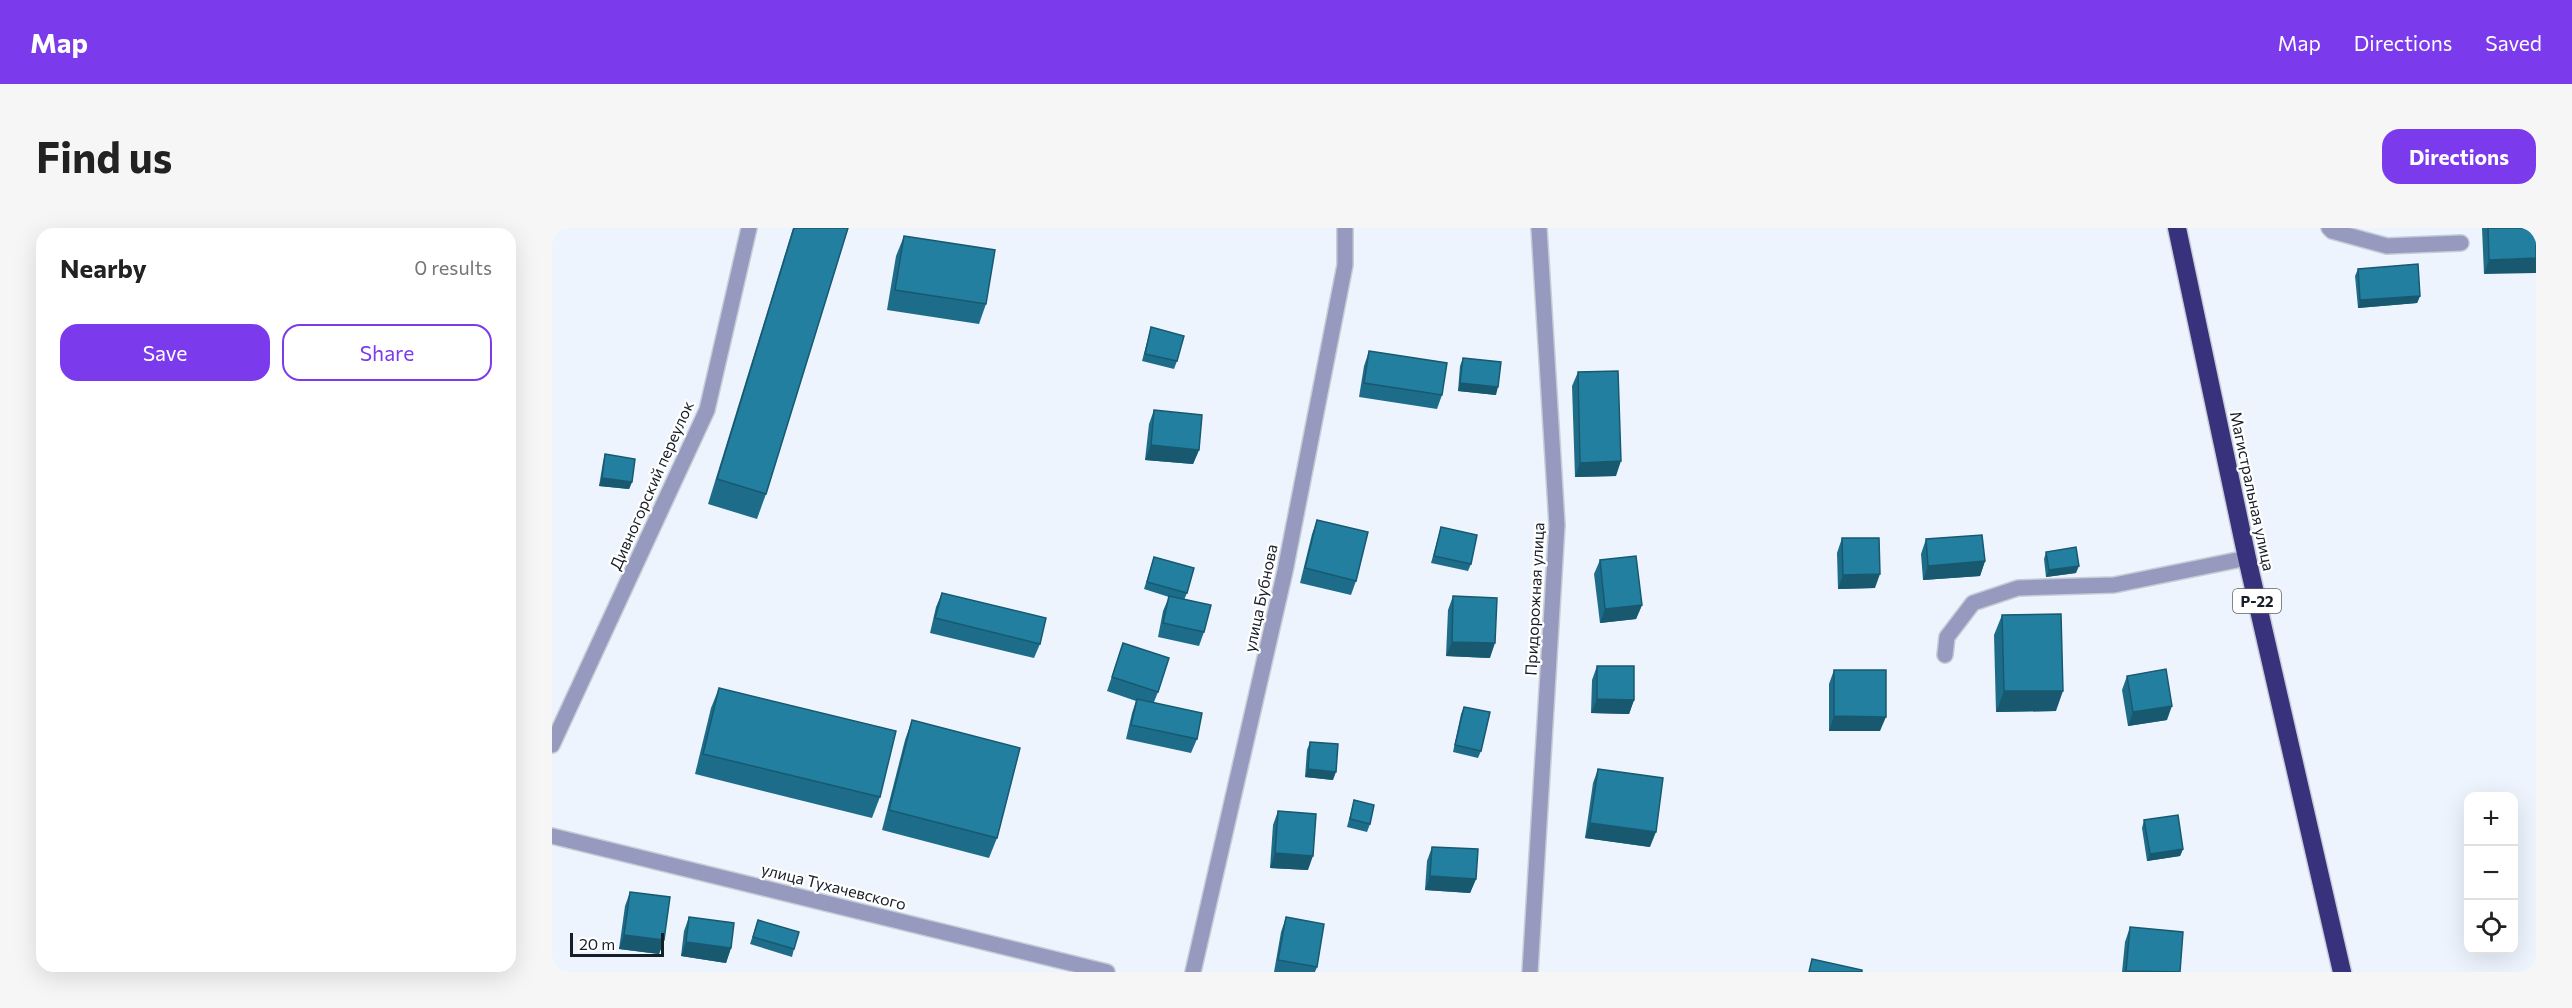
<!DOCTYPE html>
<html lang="en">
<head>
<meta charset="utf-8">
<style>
  :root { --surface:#fff; --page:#f6f6f6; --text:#222; --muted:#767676; --line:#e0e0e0; --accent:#7c3aed }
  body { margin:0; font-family:Commissioner,sans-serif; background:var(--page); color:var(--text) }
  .controls { position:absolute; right:18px; bottom:18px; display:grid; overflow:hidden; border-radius:12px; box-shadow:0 6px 24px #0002 }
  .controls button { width:54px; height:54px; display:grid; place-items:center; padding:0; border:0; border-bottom:2px solid var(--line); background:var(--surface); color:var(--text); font:30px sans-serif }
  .scale { position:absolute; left:18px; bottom:15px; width:94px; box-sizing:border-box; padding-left:6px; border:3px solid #181e27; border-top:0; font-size:16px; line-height:21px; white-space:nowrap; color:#181e27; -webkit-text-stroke:4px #fff; paint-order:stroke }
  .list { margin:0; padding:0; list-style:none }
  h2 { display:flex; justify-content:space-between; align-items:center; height:78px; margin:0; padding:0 24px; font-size:26px }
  h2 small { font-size:20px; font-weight:400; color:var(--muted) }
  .actions { display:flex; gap:12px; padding:18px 24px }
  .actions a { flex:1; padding:14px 0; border:2px solid var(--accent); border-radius:18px; text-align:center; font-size:21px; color:var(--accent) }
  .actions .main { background:var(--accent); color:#fff }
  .icon { flex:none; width:33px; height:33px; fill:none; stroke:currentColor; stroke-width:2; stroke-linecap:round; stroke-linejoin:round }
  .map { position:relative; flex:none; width:1984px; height:744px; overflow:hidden; border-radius:18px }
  header { display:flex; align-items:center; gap:36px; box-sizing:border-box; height:84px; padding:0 30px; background:var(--accent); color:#fff }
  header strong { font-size:28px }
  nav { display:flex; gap:33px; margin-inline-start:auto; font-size:21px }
  .intro { display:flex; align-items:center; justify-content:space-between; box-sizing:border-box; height:144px; padding:0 36px }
  h1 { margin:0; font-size:42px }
  .button { padding:15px 27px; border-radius:18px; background:var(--accent); color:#fff; font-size:21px; font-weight:700 }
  main { display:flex; gap:36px; padding:0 36px }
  aside { flex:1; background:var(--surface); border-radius:18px; box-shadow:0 6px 24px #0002 }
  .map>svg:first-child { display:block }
</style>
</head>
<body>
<header>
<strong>Map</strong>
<nav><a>Map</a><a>Directions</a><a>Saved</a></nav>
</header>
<div class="intro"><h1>Find us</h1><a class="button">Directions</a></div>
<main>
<aside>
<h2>Nearby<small>0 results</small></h2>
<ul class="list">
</ul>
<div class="actions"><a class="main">Save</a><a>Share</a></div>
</aside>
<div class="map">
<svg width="1984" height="744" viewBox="0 0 1984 744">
  <rect width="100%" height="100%" fill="#edf4fe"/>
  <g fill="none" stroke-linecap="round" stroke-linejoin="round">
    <g stroke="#c7cdd7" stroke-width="18">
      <g id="minor">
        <polyline points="1777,0 1780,3 1835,18 1909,15"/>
        <polyline points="1393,427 1395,409 1421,375 1466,360 1562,357 1695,330"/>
        <polyline points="0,517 155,182 197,0"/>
        <polyline points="0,608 555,744"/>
        <polyline points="641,744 733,343 793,37 793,0"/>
        <polyline points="978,744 1005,297 987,0"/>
      </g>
    </g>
    <g stroke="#c7cdd7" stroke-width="21">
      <polyline id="highway" points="1625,0 1695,330 1790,744"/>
    </g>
    <use href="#minor" stroke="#979abf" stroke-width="15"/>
    <use href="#highway" stroke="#38327c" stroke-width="18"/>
  </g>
  <g fill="#1d6d8a">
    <polygon points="241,0 296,0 214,266 205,291 156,276"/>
    <polygon points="1930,0 1984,0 1932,46"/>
    <polygon points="352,8 434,76 427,96 335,82 344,28"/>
    <polygon points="1806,41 1868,68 1865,75 1806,80 1803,48"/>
    <polygon points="599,99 625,133 622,141 590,133"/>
    <polygon points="817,123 890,167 885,181 807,169 812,138"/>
    <polygon points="911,130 944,167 906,163 908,138"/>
    <polygon points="1026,144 1064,248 1023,249 1020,158"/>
    <polygon points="602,182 647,222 641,236 593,232 597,196"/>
    <polygon points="53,226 80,254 77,261 47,258 51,234"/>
    <polygon points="765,292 804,353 799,367 748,355 760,306"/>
    <polygon points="889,299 919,336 916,343 879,335"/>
    <polygon points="1290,310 1323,360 1286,361 1285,325"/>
    <polygon points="1374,311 1433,333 1428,348 1371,352 1369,326"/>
    <polygon points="1494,324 1524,345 1494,349 1492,331"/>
    <polygon points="602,329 635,365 632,372 652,404 647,418 606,409 611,383 617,369 592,361"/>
    <polygon points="1048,332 1090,377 1084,391 1048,395 1042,346"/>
    <polygon points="390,365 488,416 482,430 378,405 384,379"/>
    <polygon points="901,368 938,430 894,428 896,382"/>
    <polygon points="1450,387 1504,483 1444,484 1442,407"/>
    <polygon points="571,415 606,464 602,474 645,511 639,525 574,511 580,485 584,473 555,463"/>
    <polygon points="1045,438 1082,472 1077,486 1039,485 1040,452"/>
    <polygon points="1282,442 1328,503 1277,503 1277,456"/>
    <polygon points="1575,448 1615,492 1576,498 1570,462"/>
    <polygon points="167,460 328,569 320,590 143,546 159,480"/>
    <polygon points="912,479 929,523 926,530 901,524 909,486"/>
    <polygon points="360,492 445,610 437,630 330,602 353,512"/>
    <polygon points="758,514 781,552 753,549 755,522"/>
    <polygon points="1046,541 1098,619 1033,610 1041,555"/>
    <polygon points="802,572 818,596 815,604 795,599"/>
    <polygon points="726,583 756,642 718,640 721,597"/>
    <polygon points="1592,592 1631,621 1628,628 1595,633 1590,600"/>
    <polygon points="880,619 924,651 918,665 873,662 875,633"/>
    <polygon points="78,664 112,712 107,726 67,721 73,678"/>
    <polygon points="137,689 179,720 174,735 129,728 132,703"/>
    <polygon points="734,689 765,739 763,744 722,744 729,704"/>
    <polygon points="206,692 242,721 240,729 198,716"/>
    <polygon points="1578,699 1628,744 1570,744 1573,714"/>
  </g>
  <g fill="#185970">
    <polygon points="1984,30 1984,45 1932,46 1937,32"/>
    <polygon points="1868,68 1865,75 1806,80 1808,72"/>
    <polygon points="908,155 946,159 944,167 906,163"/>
    <polygon points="599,217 647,222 641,236 593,232"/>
    <polygon points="1069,233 1064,248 1023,249 1028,235"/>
    <polygon points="50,250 80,254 77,261 47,258"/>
    <polygon points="1433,333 1428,348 1371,352 1376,338"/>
    <polygon points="1527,338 1524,345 1494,349 1497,342"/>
    <polygon points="1328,346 1323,360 1286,361 1291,347"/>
    <polygon points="1090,377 1084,391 1048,395 1053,381"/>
    <polygon points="900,414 943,415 938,430 894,428"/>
    <polygon points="1452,463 1511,463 1504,483 1444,484"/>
    <polygon points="1045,471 1082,472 1077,486 1039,485"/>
    <polygon points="1620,478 1615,492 1576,498 1581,484"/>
    <polygon points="1282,488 1334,489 1328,503 1277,503"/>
    <polygon points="756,541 784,544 781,552 753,549"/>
    <polygon points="1038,595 1104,604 1098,619 1033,610"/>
    <polygon points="1631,621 1628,628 1595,633 1598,626"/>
    <polygon points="723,625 761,628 756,642 718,640"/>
    <polygon points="878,648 924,651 918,665 873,662"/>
    <polygon points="72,707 112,712 107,726 67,721"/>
    <polygon points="134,714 179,720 174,735 129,728"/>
  </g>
  <g fill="#227fa0" stroke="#185970" stroke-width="1.5">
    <polygon points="242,0 296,0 214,266 165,251"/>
    <polygon points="1936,0 1984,0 1984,30 1937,32"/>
    <polygon points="352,8 443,22 434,76 343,62"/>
    <polygon points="1866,36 1868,68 1808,72 1806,41"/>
    <polygon points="599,99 632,108 625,133 593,126"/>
    <polygon points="817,123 895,135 890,167 812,155"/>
    <polygon points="911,130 949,134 946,159 908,155"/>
    <polygon points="1066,143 1069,233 1028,235 1026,144"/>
    <polygon points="602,182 650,187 647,222 599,217"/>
    <polygon points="53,226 83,231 80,254 50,250"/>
    <polygon points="765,292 816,304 804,353 753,340"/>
    <polygon points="889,299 925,307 919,336 882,328"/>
    <polygon points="1430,307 1433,333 1376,338 1374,311"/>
    <polygon points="1290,310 1327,310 1328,346 1291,347"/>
    <polygon points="1524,319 1527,338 1497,342 1494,324"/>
    <polygon points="1084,328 1090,377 1053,381 1048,332"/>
    <polygon points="602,329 642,340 635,365 595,354"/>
    <polygon points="390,365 494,390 488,416 383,390"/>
    <polygon points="617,368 659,377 652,404 611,395"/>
    <polygon points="901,368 945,370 943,415 900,414"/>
    <polygon points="1509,386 1511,463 1452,463 1450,387"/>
    <polygon points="571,415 617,430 606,464 560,449"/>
    <polygon points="1045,438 1082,438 1082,472 1045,471"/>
    <polygon points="1614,441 1620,478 1581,484 1575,448"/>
    <polygon points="1282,442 1334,442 1334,489 1282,488"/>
    <polygon points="167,460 344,503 328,569 151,526"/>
    <polygon points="585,471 650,485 645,511 579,497"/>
    <polygon points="912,479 938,484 929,523 903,517"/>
    <polygon points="360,492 468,520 445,610 337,582"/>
    <polygon points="758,514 786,516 784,544 756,541"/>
    <polygon points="1046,541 1111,550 1104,604 1038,595"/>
    <polygon points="802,572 822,577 818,596 798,591"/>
    <polygon points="726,583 764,586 761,628 723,625"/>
    <polygon points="1626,587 1631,621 1598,626 1592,592"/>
    <polygon points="880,619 926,621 924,651 878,648"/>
    <polygon points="78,664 118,669 112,712 72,707"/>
    <polygon points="137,689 182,695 179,720 134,714"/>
    <polygon points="734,689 772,696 765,739 726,732"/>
    <polygon points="206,692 247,704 242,721 201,709"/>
    <polygon points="1578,699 1631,704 1628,744 1574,743"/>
    <polygon points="1260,731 1310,742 1310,744 1257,744"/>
  </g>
  <g text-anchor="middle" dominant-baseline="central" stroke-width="4.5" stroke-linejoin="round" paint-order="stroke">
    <rect fill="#fff" stroke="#5d6268" stroke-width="1.5" x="1681" y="361" width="48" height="24" rx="4.5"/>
    <g font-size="15" font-weight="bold" fill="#181e27">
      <text x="1705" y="373">Р-22</text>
    </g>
    <g font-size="16" fill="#181e27" stroke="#fff">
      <text transform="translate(99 257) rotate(-66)">Дивногорский переулок</text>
      <text transform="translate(1701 263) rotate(78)">Магистральная улица</text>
      <text transform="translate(708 370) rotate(-78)">улица Бубнова</text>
      <text transform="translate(982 371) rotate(-87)">Придорожная улица</text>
      <text transform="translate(282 658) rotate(14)">улица Тухачевского</text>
    </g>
  </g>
</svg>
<div class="controls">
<button>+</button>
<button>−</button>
<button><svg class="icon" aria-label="locate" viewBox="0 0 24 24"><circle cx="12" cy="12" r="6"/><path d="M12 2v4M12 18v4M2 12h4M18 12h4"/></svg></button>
</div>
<div class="scale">20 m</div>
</div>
</main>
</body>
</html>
